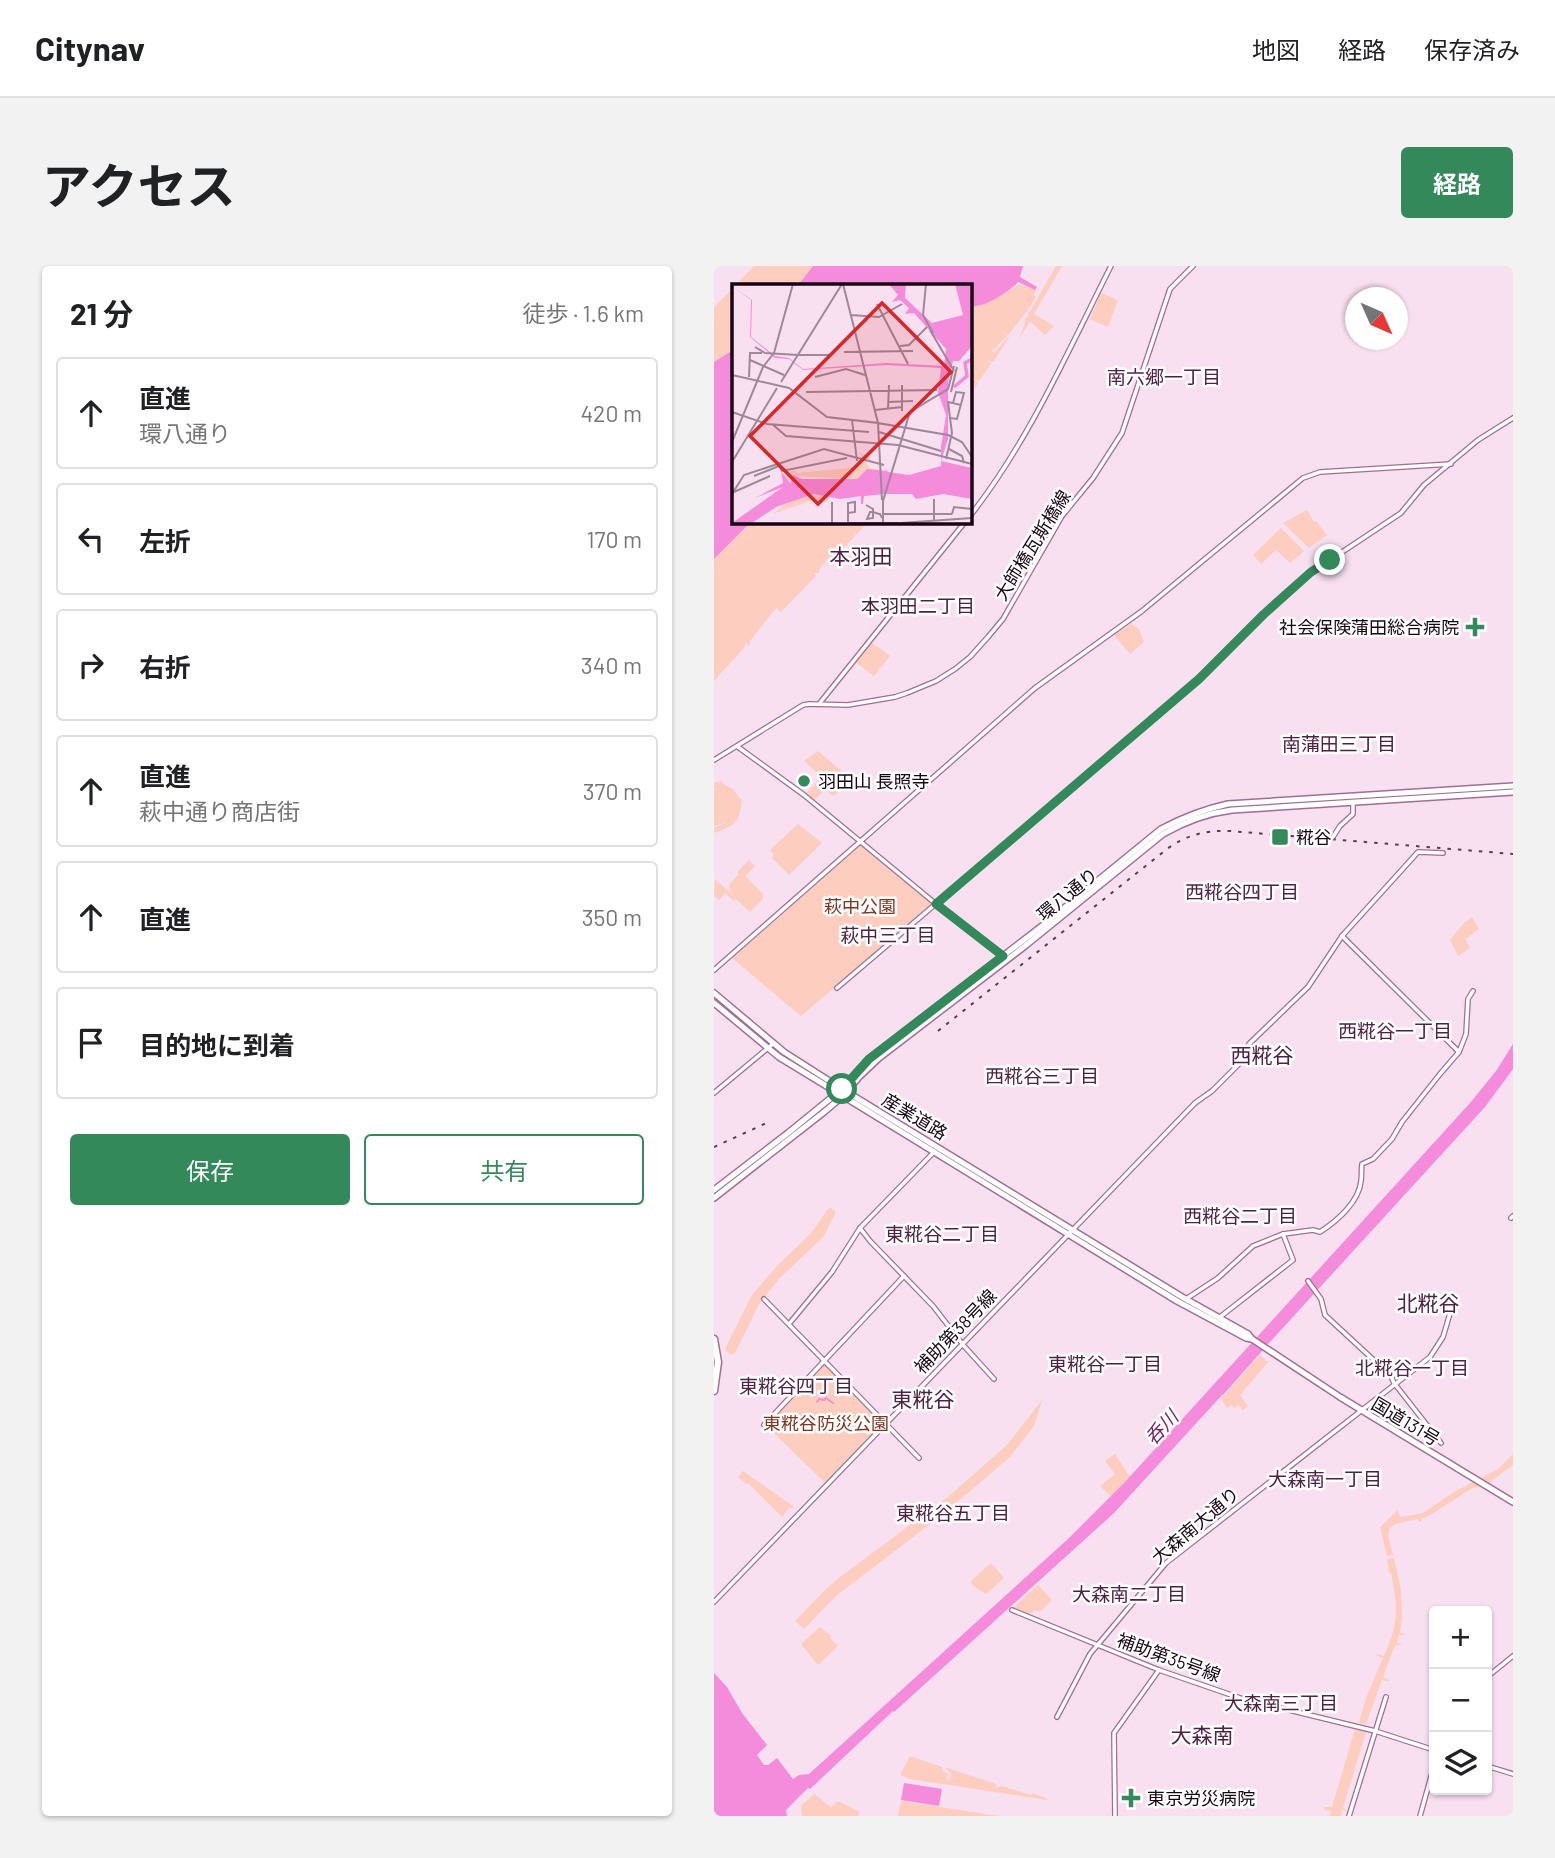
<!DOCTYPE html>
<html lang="ja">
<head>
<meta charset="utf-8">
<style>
  :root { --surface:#fff; --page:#f2f2f2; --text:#202124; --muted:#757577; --line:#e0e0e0; --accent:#34895b }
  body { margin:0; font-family:Barlow,"Noto Sans JP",sans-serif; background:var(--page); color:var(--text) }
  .controls { position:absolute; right:21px; bottom:21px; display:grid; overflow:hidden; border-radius:7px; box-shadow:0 2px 5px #0004 }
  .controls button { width:63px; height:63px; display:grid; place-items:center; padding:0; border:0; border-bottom:2px solid var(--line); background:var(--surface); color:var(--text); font:35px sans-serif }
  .compass { position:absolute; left:631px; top:21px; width:63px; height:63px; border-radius:50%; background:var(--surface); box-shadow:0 2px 5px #0004; rotate:135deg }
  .stop { position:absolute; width:21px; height:21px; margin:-16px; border:5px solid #34895b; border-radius:50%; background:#fff }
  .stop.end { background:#34895b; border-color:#fff; box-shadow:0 2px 7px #0008 }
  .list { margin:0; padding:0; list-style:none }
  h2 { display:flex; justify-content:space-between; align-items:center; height:91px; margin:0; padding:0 28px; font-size:30px }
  h2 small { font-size:23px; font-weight:400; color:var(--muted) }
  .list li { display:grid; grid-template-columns:46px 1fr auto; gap:21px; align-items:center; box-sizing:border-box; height:112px; margin:0 14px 14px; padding:0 14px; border:2px solid var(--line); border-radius:7px }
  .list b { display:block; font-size:26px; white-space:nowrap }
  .list p { margin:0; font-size:23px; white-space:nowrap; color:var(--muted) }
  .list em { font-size:23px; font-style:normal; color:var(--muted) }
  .actions { display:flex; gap:14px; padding:21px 28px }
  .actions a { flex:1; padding:16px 0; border:2px solid var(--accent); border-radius:7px; text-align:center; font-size:24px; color:var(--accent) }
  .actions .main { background:var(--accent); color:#fff }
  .icon { flex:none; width:38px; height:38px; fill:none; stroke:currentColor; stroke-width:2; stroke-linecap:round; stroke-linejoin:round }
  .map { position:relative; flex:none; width:799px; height:1550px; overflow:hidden; border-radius:7px }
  header { display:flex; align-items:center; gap:42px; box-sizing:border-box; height:98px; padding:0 35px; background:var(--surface); border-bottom:2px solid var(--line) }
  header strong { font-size:33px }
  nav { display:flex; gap:38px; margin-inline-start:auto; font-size:24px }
  .intro { display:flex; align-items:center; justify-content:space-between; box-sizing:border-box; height:168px; padding:0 42px }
  h1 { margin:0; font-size:49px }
  .button { padding:18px 32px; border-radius:7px; background:var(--accent); color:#fff; font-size:24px; font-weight:700 }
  main { display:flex; gap:42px; padding:0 42px }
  aside { flex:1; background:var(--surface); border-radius:7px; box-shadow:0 2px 5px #0004 }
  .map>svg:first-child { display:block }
</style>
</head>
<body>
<header>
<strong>Citynav</strong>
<nav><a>地図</a><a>経路</a><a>保存済み</a></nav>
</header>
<div class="intro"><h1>アクセス</h1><a class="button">経路</a></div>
<main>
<aside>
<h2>21 分<small>徒歩 · 1.6 km</small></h2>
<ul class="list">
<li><svg class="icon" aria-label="ahead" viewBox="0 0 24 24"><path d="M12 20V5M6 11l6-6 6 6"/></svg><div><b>直進</b><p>環八通り</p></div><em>420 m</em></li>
<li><svg class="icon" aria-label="left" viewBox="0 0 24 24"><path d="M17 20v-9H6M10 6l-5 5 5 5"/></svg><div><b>左折</b></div><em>170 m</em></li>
<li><svg class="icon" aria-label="right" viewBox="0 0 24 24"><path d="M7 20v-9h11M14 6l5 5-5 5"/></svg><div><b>右折</b></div><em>340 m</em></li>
<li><svg class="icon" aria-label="ahead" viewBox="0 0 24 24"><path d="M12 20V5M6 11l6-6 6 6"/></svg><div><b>直進</b><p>萩中通り商店街</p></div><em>370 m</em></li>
<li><svg class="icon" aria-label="ahead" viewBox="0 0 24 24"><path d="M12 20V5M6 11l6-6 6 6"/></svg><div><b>直進</b></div><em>350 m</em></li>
<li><svg class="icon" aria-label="arrive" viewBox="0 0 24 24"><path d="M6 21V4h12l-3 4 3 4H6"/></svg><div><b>目的地に到着</b></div></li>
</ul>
<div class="actions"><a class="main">保存</a><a>共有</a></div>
</aside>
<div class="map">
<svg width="799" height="1550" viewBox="0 0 799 1550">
  <rect width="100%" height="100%" fill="#f8e0f1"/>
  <g fill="#fdcdbf">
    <polygon points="40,0 99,0 84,19 22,19"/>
    <polygon points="342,0 348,0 320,48 340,60 331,69 316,55 305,73 311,57 311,54"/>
    <path d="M303 18 321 23 322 24 320 29 322 31C314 45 304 56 294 69L291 67 293 70 278 85 280 87 294 71 295 72 279 96 274 95 277 98 265 115 261 114 264 117 256 129V42L260 39 269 38 302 21Z"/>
    <polygon points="19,22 19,85 0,96 0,41"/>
    <polygon points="387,27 404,34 394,61 376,53"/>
    <polygon points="593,244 600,256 602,255 613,269 595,282 569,257"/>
    <polygon points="37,256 154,256 143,268 140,266 142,269 109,303 128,277 127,276 105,304 105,307 100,307 102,310 67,346 62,342 36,375 36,378 35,380 32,377 29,383 0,415 0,293"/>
    <polygon points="567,262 590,285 576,297 562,284 547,298 539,289"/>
    <polygon points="417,358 425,363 430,376 416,388 400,369"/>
    <polygon points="157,376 176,390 160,410 141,396"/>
    <polygon points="104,485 138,514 119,530 111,524 100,534 92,528 108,511 90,495"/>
    <path d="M8 515 9 518 19 523 26 533H28C25 555 24 559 0 567V562L14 556 0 560V524L3 523H0V517Z"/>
    <polygon points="84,558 108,577 75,609 58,592 60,589 56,584"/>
    <polygon points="146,579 148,579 219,638 87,750 18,692"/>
    <polygon points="35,594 41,600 31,610 49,628 49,633 36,646 18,629 22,634 20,635 11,627 5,634 0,629 1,613 16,627 15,619 24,609 24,605"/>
    <polygon points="758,651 765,663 751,673 756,682 744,690 736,674 750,657"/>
    <polygon points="117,942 121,945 121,948 110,970 65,1013 45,1038 21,1087 17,1089 11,1084 12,1081 38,1029 63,1000 98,966 114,943"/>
    <polygon points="546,1089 551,1093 551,1095 555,1095 526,1129 534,1140 529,1144 525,1139 520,1142 517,1139 513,1142 507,1133"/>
    <polygon points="109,1098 111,1098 168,1156 168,1158 111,1217 53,1160"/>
    <polygon points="328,1134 320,1160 296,1191 228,1249 122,1330 90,1363 81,1355 112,1323 126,1311 235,1230 293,1179"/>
    <polygon points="401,1188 416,1211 397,1230 386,1220 401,1208 391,1195"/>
    <polygon points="799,1188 799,1199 776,1216 764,1222 762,1221 755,1224 713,1251 707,1253 707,1255 705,1256 704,1253 681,1258 676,1262 674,1270 679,1289 673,1290 666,1261 684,1244 686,1251 709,1247 740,1226 784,1203"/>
    <polygon points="29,1205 79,1240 80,1242 75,1242 70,1248 69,1252 34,1217 32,1218 24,1211"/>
    <path d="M680 1292 687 1324 688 1352 686 1367 691 1368V1369H685L683 1377 689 1379H682L679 1384 669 1411 675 1414 674 1415 668 1414 652 1458 645 1457 652 1432 669 1392 662 1389 663 1388 670 1390C685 1357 684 1342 677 1307H675L673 1293Z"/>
    <polygon points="277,1297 290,1312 272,1328 258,1319 257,1315"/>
    <polygon points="324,1319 338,1334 326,1346 321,1344 314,1349 298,1343"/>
    <polygon points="106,1361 117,1370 116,1372 124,1380 104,1399 87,1378"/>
    <polygon points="641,1463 652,1466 629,1542 634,1545 628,1544 627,1550 616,1550 617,1545 610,1544 611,1541 618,1541"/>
    <polygon points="196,1490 228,1501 229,1505 234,1508 233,1515 235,1515 237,1507 230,1501 282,1518 282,1522 287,1520 317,1529 318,1527 332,1532 333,1534 196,1513 186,1509"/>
    <polygon points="100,1528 117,1541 124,1535 146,1546 144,1550 88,1550 87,1540"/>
    <polygon points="187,1535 285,1550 184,1550"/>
  </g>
  <g fill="#f58bdb">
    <path d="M99 0H309L306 11 323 21 321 24 304 16C299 23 276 37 267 39 263 40 259 40 256 42V19H84Z"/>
    <polygon points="19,84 19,256 37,256 0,293 0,96"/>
    <polygon points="799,778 799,803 771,841 555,1077 510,1128 508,1129 400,1247 180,1446 179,1445 96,1523 94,1522 72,1544 73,1550 3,1550 0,1545 0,1407 13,1421 28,1447 53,1479 43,1489 50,1499 54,1499 63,1492 79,1513 85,1509 95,1508 355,1272 410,1217 756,837 782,805"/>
    <polygon points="190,1517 228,1523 225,1540 187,1534"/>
  </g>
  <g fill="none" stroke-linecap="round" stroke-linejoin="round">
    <polyline stroke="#f58bdb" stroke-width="2" points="103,1136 105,1133 110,1134 112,1132 119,1137"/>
    <g stroke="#a26d94" stroke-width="6">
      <g id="tertiary">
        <path d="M256 250C315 175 354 85 397 0"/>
        <polyline points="105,438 251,256"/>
        <polyline points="24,481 90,529 222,638 289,690"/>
        <polyline points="0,494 89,439 95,438 134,439 181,431 193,427 222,415 241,403 256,391 274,371 289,353 348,250 379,212 408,167 456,23 479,0"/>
        <polyline points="619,571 626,560 639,548 639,537"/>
        <polyline points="628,670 745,786"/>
        <polyline points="0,704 321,422 428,345 589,212 606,206 737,198"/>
        <polyline points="123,722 487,412 532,365 598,306 687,247 710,219 764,174 799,152"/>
        <polyline points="0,827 60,777"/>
        <polyline points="797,952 799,950"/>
        <polyline points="146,962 156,975 219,1040 250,1080 280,1113"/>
        <polyline points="594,1015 607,1033 611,1049 677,1110 680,1117 727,1177"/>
        <polyline points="50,1033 205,1192"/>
        <path d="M472 1033 504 1012 539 980 569 968 599 964 606 966C623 955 645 936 647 915 648 909 647 903 648 898L659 893 678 873 688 856 726 808 745 786 752 768 754 733 759 725"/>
        <polyline points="506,1051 579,994 569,968"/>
        <polyline points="75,1058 118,1006 146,962 220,886"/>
        <polyline points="50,1159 190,1010"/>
        <polyline points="0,1336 481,837 498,825 527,796 535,778 594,721 628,670 704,586 729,587"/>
        <polyline points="298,1344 445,1404 526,1432 661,1465 720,1484"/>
        <polyline points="773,1411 799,1390"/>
        <polyline points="343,1451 376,1388 452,1297 716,1091 729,1071 737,1044"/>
        <polyline points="773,1500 799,1508"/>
        <polyline points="401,1550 400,1467 445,1404"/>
        <polyline points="635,1550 672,1431"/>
        <polyline points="706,1550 720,1500"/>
      </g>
    </g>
    <g stroke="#a26d94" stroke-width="8">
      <g id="primary">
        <path d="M0 727 70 786 128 823 155 793 328 660 447 563C468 552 491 543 514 538L799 520"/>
        <path d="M0 737 65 791 129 830 146 810 165 792 311 680 449 568C470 556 494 547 518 544L799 526"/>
      </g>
    </g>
    <g stroke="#a26d94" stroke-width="8">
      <g id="trunk">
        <polyline points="0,924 74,867 128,823 468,1031 534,1068 538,1073 626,1131 799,1236"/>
        <polyline points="0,932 110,846 129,830 463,1035 532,1072 538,1073"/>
      </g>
    </g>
    <g stroke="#a26d94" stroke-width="9">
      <polyline id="motorway" points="0,1073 4,1096 0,1125"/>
    </g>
    <use href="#tertiary" stroke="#fff" stroke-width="3.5"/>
    <use href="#primary" stroke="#fff" stroke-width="5"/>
    <use href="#trunk" stroke="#fff" stroke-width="5"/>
    <use href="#motorway" stroke="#fff" stroke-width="6"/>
    <g stroke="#554050" stroke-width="2" stroke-dasharray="3.5 7" stroke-linecap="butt">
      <path d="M224 765 453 583C472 569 492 564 516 565L799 588"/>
      <polyline points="0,881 57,855"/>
    </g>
  </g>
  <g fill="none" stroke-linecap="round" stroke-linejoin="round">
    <polyline stroke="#34895b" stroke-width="9" points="128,823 155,793 289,690 222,638 485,413 550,348 597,306 616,294"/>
  </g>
  <g fill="#34895b" stroke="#fff" stroke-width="2.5">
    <path d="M757.5 350.5h7v7h7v7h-7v7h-7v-7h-7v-7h7z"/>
    <circle cx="90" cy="515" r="7"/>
    <rect x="557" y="562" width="18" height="18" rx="3.5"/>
    <path d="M413.5 1521.5h7v7h7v7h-7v7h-7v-7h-7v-7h7z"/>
  </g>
  <g text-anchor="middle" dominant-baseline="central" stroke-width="5" stroke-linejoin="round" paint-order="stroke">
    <g font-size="18" fill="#180514" stroke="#fff">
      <text transform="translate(318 279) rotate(-58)">大師橋瓦斯橋線</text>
      <text transform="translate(353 628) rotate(-39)">環八通り</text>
      <text transform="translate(201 850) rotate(31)">産業道路</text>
      <text transform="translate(241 1065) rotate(-46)">補助第38号線</text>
      <text transform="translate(692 1155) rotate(31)">国道131号</text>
      <text transform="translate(481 1259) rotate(-40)">大森南大通り</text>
      <text transform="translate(455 1391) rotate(20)">補助第35号線</text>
    </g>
    <g font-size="18" fill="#180514" stroke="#fff" text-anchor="start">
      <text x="745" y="361" text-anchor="end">社会保険蒲田総合病院</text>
      <text x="104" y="515">羽田山 長照寺</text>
      <text x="582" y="571">糀谷</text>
      <text x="433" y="1532">東京労災病院</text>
    </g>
    <g font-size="18" fill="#82331d" stroke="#fff">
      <text x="146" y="640">萩中公園</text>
      <text x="112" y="1157">東糀谷防災公園</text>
    </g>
    <g font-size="19" fill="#4f2144" stroke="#fff">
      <text x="450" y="110">南六郷一丁目</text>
      <text x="204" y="339">本羽田二丁目</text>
      <text x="625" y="477">南蒲田三丁目</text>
      <text x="528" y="625">西糀谷四丁目</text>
      <text x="174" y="668">萩中三丁目</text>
      <text x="681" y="764">西糀谷一丁目</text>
      <text x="328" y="809">西糀谷三丁目</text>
      <text x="526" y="949">西糀谷二丁目</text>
      <text x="228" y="967">東糀谷二丁目</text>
      <text x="391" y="1097">東糀谷一丁目</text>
      <text x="698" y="1101">北糀谷一丁目</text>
      <text x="82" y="1119">東糀谷四丁目</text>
      <text x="611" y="1212">大森南一丁目</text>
      <text x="239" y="1246">東糀谷五丁目</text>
      <text x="415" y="1327">大森南二丁目</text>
      <text x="567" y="1436">大森南三丁目</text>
    </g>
    <g font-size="19" font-style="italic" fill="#791c68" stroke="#fff">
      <text transform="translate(447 1161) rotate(-47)">呑川</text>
    </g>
    <g font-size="21" fill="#4f2144" stroke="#fff">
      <text x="147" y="289">本羽田</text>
      <text x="548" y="788">西糀谷</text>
      <text x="714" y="1036">北糀谷</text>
      <text x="209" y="1132">東糀谷</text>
      <text x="488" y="1468">大森南</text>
    </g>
  </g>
  <g transform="translate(18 18)">
    <rect width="240" height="240" fill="#f8e0f1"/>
    <path d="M127 168 139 174 134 179 138 184 145 185 146 175V184L145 185 154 187 135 186 125 195 61 192 58 199 53 192 62 186 66 189 126 183V177L131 176ZM87 210 96 212V217H78L40 230 62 215Z" fill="#fdcdbf"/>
    <path d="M157 0H174L173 14 200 39 231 31 223 0H238L240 62 227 77H221L216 97V155L209 177 240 184V215L211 210 184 215 180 210H153L132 212 131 220H129V212L108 215 82 210 44 223 20 239H0L51 203 23 214 51 199 49 187 58 199 61 191 70 195H125L135 185 154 187 153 184 156 188 177 191 209 182V163L214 131 206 108 209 84 155 81 71 86 57 75 43 74 18 53 19 16 0 2 20 16 19 53 43 72 57 74 71 85 155 79 212 82 214 65 182 29 173 30 177 24 168 16 160 18 166 11Z" fill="#f58bdb"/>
    <path fill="none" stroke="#f58bdb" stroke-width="3.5" d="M222 103 235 92 233 79 240 75"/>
    <path fill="none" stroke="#9e8899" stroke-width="2" d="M111 0 146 139 216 151M194 0 191 31 201 49M145 20 176 80M119 31 147 33 170 20M198 46 222 87M168 62 177 61 195 43M23 63 33 69 66 71M112 68 181 67M42 69 61 0M66 71H99M18 76 52 91M0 91 57 104 95 133 146 139 150 216M17 93 18 69H30M83 93 114 85 133 91M49 98 110 0M74 108 205 106M219 108 225 83M156 118 181 117M156 125 157 101M143 126 170 123M170 127V101M0 128 35 140 137 148M218 134 225 135 232 109 224 108 221 119M120 136 125 177M40 140 54 152 166 161 240 180M147 148 209 167M216 151 230 158 240 173M0 158 31 83 42 69M217 165 230 172 232 179M214 175 220 149 216 118 229 121M0 178 45 104M22 192 47 182 50 187 115 174M2 208 38 192M0 210 12 191 92 165 152 181M202 215V237M134 221 141 225V234L135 235 138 228H141L147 230H148L150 234M151 230H220M220 230 222 223 240 225M116 238V219L123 218V228L116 229M100 239V218M117 239H168M151 239V217L178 128 216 105 222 82M169 239 240 234"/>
    <path fill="#d62828" fill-opacity="0.15" stroke="#d62828" stroke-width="3.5" d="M150 19 219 88 86 220 18 152Z"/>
    <rect width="240" height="240" fill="none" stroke="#180514" stroke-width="3.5"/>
  </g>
</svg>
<div class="controls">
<button>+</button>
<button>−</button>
<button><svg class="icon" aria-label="layers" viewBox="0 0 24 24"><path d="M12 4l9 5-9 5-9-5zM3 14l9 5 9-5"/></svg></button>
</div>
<svg class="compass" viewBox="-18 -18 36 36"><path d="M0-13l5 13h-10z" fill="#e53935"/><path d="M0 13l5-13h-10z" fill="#757577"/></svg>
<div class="stop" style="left:128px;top:823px"></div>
<div class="stop end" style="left:616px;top:294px"></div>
</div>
</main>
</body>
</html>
